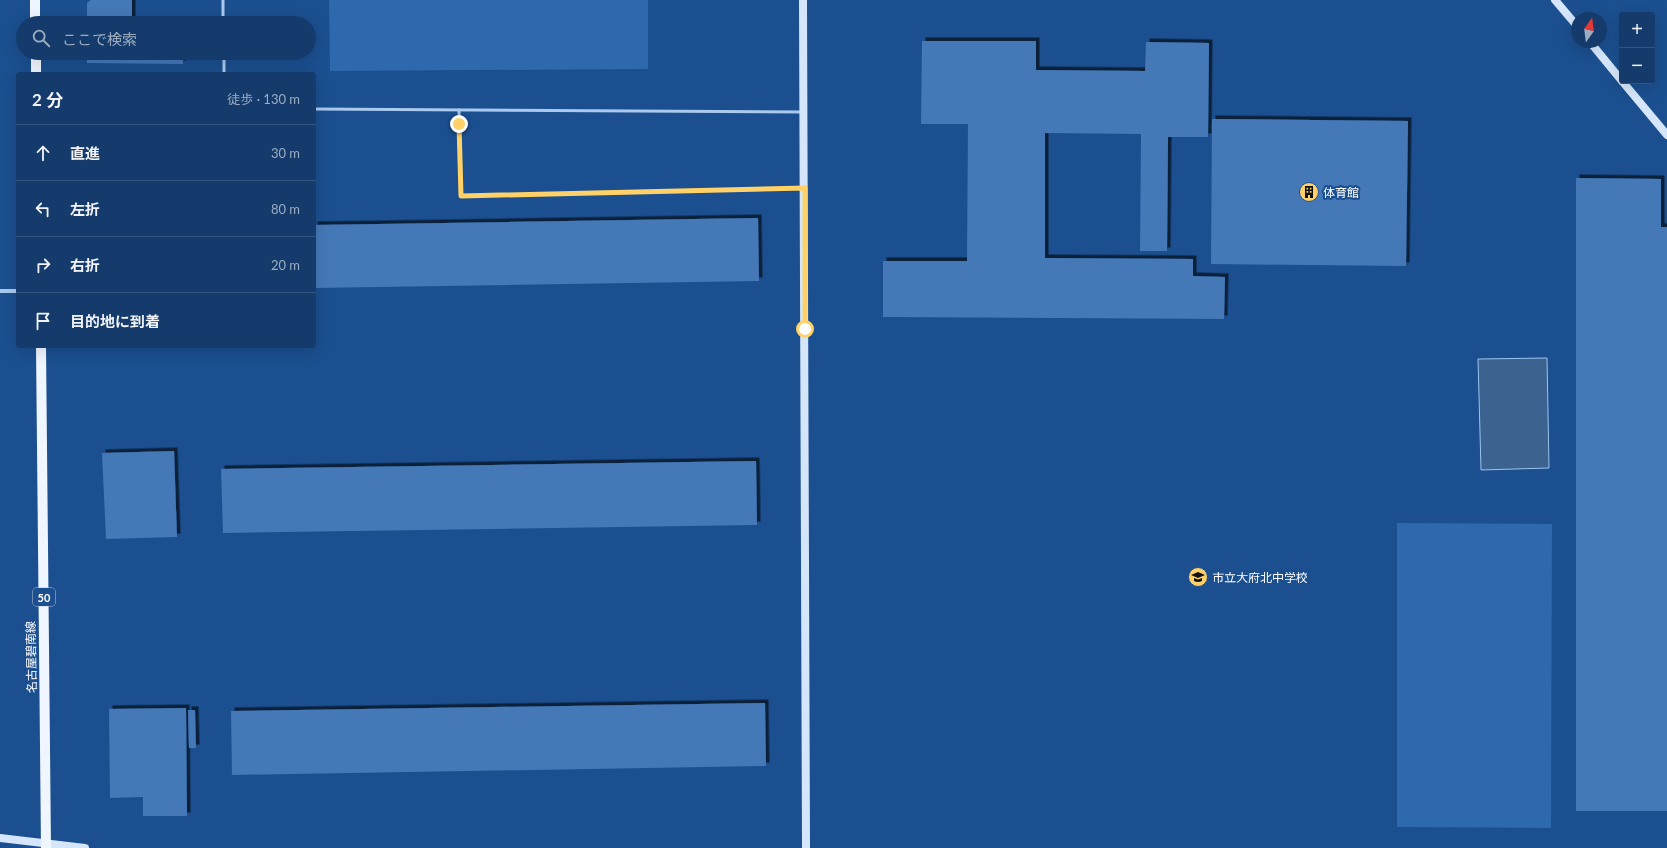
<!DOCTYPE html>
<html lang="ja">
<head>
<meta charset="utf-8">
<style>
  :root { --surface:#143b6b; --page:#1d4271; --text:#f1f3f6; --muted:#9dadc1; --line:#33557e }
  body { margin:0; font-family:Lato,"Noto Sans JP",sans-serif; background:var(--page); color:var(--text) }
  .controls { position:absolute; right:12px; top:12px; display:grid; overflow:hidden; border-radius:4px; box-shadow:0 4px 16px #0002 }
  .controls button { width:36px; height:36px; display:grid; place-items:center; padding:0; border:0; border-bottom:1px solid var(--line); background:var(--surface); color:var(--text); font:20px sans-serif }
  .compass { position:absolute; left:1571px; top:12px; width:36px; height:36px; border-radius:50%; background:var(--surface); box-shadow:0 4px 16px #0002; rotate:14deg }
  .stop { position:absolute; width:12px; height:12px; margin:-9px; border:3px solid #ffd166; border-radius:50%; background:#fff }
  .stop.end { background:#ffd166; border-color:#fff; box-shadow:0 1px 4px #0008 }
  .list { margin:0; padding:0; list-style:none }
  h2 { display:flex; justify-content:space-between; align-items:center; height:52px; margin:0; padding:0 16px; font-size:17px }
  h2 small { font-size:13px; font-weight:400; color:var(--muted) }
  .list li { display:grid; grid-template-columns:26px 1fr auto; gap:12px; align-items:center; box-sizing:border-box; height:56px; padding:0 16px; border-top:1px solid var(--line) }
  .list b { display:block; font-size:15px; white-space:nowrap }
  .list em { font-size:13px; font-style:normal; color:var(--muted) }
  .icon { flex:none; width:22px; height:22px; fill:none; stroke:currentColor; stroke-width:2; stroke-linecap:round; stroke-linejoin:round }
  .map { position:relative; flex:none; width:1667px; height:848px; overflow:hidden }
  .search { position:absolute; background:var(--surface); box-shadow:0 4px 16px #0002; left:16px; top:16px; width:300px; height:44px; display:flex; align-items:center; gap:10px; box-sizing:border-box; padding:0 14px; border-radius:22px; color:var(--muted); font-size:15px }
  .panel { position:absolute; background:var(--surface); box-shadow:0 4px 16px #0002; left:16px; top:72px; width:300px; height:276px; border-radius:4px }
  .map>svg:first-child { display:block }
</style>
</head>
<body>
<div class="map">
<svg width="1667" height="848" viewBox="0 0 1667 848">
  <defs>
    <filter id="shadow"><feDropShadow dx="3.5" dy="-3.5" stdDeviation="0" flood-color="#0009"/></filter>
  </defs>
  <rect width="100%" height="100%" fill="#1b4f8f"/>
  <g fill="#2e69ad">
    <polygon points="329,0 648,0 648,69 330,71"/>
    <polygon points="1397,523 1552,524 1551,828 1397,827"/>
  </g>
  <polygon fill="#3c6290" stroke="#9cc4f0" points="1547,358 1549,468 1481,470 1478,359"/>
  <g fill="#4478b7" filter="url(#shadow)">
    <polygon points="91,0 132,0 132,23 87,23 87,3"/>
    <polygon points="922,41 1036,41 1036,70 1145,71 1146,42 1209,43 1208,137 1168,137 1167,251 1140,251 1141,134 1045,133 1045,258 1193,259 1193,276 1225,277 1224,319 883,317 883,261 967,261 968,124 921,124"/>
    <polygon points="87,53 183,53 183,64 87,63"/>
    <polygon points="1212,119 1408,121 1406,266 1211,264"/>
    <polygon points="1576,178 1661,179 1661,227 1667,227 1667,811 1576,811"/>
    <polygon points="758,218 759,281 314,288 314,225"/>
    <polygon points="174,451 177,537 106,539 102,453"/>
    <polygon points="756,461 757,525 223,533 221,469"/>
    <polygon points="765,703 766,766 232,775 231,711"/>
    <polygon points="186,708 187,816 143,816 143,797 110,798 109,709"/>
    <polygon points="188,710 195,710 196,748 189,748"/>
  </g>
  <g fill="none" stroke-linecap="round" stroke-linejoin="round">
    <g stroke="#a9c9ee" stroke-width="3">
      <polyline points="223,0 223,23"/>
      <polyline points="224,53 224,74"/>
      <polyline points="314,109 802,112"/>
      <polyline points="459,110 461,196 803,188"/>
    </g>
    <polyline stroke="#a9c9ee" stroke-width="4" points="0,291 18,291"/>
    <g stroke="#d6e6fa" stroke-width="8">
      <polyline points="803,0 806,848"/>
      <polyline points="1555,0 1577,26"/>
      <polyline points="1590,42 1622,81"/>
      <polyline points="1622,81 1667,135"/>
      <polyline points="0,838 85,848"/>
    </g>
    <g stroke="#f0f6ff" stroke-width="10">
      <polyline points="35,0 35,23"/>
      <polyline points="36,53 36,74"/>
      <polyline points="41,346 46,848"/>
    </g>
  </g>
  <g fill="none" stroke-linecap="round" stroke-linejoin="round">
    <polyline stroke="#ffd166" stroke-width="5" points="459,124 461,196 805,188 805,329"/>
  </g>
  <defs>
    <g id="building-disc" transform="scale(1)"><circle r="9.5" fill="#ffd166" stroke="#1b4f8f"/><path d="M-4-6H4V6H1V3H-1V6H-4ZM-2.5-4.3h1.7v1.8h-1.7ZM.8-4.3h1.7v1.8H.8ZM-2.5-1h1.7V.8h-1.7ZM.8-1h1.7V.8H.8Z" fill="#111"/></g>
    <g id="school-disc" transform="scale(1)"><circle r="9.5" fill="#ffd166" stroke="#1b4f8f"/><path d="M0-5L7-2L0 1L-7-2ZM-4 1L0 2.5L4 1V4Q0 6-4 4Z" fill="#111"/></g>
  </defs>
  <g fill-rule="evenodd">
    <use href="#building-disc" x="1309" y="192"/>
    <use href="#school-disc" x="1198" y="577"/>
  </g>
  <g text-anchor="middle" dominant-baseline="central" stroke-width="4" stroke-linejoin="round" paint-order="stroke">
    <rect fill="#1b4f8f" stroke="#bbcadd" stroke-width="1" x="33" y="588" width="22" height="18" rx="3"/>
    <g font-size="11" font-weight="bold" fill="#fff">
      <text x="44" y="597">50</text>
    </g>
    <g font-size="12" fill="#fff" stroke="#1b4f8f" text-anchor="start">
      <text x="1323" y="192">体育館</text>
      <text x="1212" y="577">市立大府北中学校</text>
    </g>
    <g font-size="12" fill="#fff" stroke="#1b4f8f">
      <text transform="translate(31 657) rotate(-91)">名古屋碧南線</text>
    </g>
  </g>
</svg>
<div class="controls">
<button>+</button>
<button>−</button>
</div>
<svg class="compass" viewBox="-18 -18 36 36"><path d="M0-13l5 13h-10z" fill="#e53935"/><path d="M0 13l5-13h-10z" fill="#9dadc1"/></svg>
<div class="stop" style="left:805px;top:329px"></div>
<div class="stop end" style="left:459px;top:124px"></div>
<div class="search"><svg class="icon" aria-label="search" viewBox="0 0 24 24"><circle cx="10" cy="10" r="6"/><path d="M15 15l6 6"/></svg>ここで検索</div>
<section class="panel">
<h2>2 分<small>徒歩 · 130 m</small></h2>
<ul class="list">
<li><svg class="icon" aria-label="ahead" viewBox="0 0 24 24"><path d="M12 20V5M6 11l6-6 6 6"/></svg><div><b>直進</b></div><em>30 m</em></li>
<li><svg class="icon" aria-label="left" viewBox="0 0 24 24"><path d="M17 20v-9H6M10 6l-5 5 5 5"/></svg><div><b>左折</b></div><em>80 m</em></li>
<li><svg class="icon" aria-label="right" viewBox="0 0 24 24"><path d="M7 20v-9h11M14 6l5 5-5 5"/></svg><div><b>右折</b></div><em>20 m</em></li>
<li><svg class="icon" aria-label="arrive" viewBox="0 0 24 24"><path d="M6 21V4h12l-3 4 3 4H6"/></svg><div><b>目的地に到着</b></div></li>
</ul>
</section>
</div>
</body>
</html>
